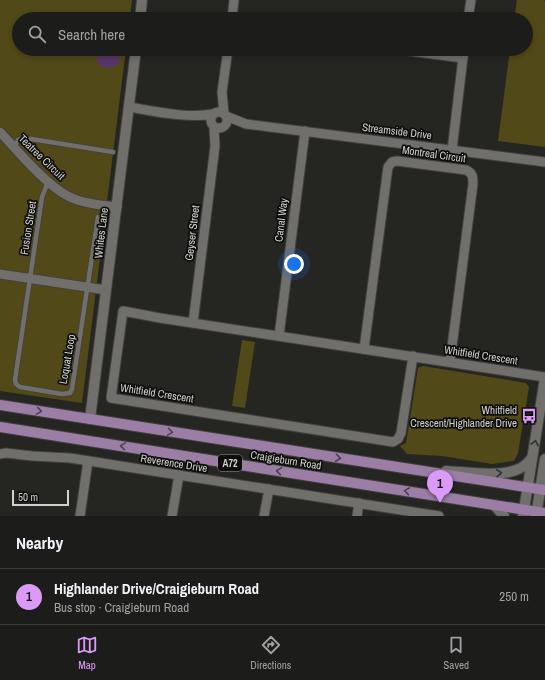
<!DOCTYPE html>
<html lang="en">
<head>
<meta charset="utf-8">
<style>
  :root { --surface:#1c1c1a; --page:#292927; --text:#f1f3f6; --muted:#a0a1a2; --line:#3a3a39; --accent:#da9af6 }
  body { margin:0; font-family:"Archivo Narrow",sans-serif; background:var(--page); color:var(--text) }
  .scale { position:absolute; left:12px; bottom:10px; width:57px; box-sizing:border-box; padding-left:4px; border:2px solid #d1d1cf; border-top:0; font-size:11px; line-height:14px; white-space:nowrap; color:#d1d1cf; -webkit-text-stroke:3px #0e0e0d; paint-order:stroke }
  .you { position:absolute; left:294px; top:264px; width:14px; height:14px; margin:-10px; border:3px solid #fff; border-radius:50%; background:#1a73e8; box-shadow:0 0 0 6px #1a73e833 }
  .badge { display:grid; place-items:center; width:26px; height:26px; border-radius:50%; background:var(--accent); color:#111; font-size:13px; font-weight:700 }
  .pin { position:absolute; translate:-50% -33px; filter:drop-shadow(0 1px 2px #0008) }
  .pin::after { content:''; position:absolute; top:21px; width:14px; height:12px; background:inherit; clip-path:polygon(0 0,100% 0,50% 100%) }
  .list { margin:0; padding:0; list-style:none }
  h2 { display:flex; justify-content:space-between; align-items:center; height:52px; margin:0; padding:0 16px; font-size:17px }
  h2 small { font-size:13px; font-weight:400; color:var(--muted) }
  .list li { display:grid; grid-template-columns:26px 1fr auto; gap:12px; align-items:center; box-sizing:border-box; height:56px; padding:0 16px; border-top:1px solid var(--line) }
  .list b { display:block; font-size:15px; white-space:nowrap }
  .list p { margin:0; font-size:13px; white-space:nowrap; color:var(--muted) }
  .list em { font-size:13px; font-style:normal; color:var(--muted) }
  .icon { flex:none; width:22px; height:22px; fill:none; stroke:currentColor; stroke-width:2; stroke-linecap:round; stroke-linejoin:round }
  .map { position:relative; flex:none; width:545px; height:516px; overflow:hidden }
  .search { position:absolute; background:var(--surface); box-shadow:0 2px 6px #0003; left:12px; right:12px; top:12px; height:44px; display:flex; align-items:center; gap:10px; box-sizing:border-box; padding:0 14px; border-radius:22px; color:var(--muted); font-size:15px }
  .sheet { height:108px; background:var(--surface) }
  nav { display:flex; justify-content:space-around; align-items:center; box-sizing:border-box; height:56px; border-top:1px solid var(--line); background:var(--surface); font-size:11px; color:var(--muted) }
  nav a { display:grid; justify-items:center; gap:2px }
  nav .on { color:var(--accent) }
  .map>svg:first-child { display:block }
</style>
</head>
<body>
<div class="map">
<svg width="545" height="516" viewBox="0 0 545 516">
  <rect width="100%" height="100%" fill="#252522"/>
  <g fill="#524919">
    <polygon points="0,0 132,0 130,19 19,19 19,49 126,49 82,403 0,391"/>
    <polygon points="517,0 543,0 545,1 545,147 498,141 510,49 526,49 526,19 514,19"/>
    <polygon points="242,340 255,342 245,408 232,406"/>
    <polygon points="423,366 526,383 529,387 518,453 514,461 492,464 442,456 407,454 400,446 406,443 418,368"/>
  </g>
  <path fill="#583766" d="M98 49H119C120 57 121 66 111 67 106 68 103 68 99 65L97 62Z"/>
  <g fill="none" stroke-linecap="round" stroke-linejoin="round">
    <g stroke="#41413f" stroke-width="6">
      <g id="service">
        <polyline points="14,147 18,140 25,138 113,152"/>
        <polyline points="48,182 42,197 15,380 16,384 20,387 62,394 70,393 72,389 98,217"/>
      </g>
    </g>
    <g stroke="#41413f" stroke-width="11">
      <g id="minor">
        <polyline points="232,19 234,0"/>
        <polyline points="468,19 471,0"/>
        <polyline points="394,49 463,58"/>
        <path d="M129 107C153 111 189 119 213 114"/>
        <circle cx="219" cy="120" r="8"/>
        <polyline points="224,114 222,92 228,49"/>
        <polyline points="226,116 246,124 545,162"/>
        <path d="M0 132C17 150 49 189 72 198 85 204 102 205 117 207"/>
        <polyline points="452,150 464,49"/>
        <polyline points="0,274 106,290"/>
        <polyline points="193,323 215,146 214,127"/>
        <polyline points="279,336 305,131"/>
        <path d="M364 349 388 167 392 162 397 161 466 170C473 173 473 177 473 184L450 362"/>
        <polyline points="413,356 401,433 398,439 393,442 111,398 123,311 160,318 545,377"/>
        <polyline points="0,454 6,453 32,456 70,458 439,516"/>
        <polyline points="80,516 88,461"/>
        <polyline points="172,516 179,475"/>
        <polyline points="264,516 269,489"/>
        <polyline points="357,516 359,503"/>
      </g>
    </g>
    <g stroke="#41413f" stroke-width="12">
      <g id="tertiary">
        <polyline points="140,19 142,0"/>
        <polyline points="90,419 136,49"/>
        <path d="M446 471C466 472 498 477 516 470 523 468 527 464 531 459"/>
        <polyline points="494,505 504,516"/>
        <polyline points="523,516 545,378"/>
        <polyline points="536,516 545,459"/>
      </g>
    </g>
    <g stroke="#41413f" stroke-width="12">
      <g id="primary">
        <polyline points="0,405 545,490"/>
        <polyline points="0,427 545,513"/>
      </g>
    </g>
    <use href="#service" stroke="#706f6c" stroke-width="4.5"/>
    <use href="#minor" stroke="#706f6c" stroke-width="9"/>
    <use href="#tertiary" stroke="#706f6c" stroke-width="10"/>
    <use href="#primary" stroke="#9b7da5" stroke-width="10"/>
  </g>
  <defs><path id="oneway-chevron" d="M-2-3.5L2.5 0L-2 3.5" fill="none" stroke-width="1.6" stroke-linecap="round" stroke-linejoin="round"/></defs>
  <g stroke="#4d4051">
    <use href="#oneway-chevron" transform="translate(39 411) rotate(9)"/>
    <use href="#oneway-chevron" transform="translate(170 432) rotate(9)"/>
    <use href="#oneway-chevron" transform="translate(123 446) rotate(-171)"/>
    <use href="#oneway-chevron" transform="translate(338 458) rotate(8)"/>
    <use href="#oneway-chevron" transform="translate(279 471) rotate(-171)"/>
    <use href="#oneway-chevron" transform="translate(407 491) rotate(-171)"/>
  </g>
  <g stroke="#30302e">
    <use href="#oneway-chevron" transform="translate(535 443) rotate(-78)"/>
    <use href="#oneway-chevron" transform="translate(499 473) rotate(-3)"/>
  </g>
  <defs>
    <g id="bus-bare" transform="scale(1.2)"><path d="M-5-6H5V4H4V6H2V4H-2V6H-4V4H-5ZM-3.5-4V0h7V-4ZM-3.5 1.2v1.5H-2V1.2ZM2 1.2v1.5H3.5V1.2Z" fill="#da9af6" stroke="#0e0e0d" stroke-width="2.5" paint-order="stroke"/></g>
  </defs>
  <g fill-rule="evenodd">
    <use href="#bus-bare" x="529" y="416"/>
  </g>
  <g text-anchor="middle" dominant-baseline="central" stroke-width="3.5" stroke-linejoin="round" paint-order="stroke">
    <rect fill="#0e0e0d" stroke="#969695" stroke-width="1" x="218" y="455" width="24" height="16" rx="3"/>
    <g font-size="10" font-weight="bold" fill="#d1d1cf">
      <text x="230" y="463">A72</text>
    </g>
    <g font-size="11" fill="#d1d1cf" stroke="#0e0e0d">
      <text transform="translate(397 131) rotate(7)">Streamside Drive</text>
      <text transform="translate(434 154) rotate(8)">Montreal Circuit</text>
      <text transform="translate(42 157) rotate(44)">Teatree Circuit</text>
      <text transform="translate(281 220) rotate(-83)">Canal Way</text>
      <text transform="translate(28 228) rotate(-81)">Fusion Street</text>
      <text transform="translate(101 233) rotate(-83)">Whites Lane</text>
      <text transform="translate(192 233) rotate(-83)">Geyser Street</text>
      <text transform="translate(481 355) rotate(9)">Whitfield Crescent</text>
      <text transform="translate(67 359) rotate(-80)">Loquat Loop</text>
      <text transform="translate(157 393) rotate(9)">Whitfield Crescent</text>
      <text transform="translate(286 460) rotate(9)">Craigieburn Road</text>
      <text transform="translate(174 463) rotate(9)">Reverence Drive</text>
    </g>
    <g font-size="11" fill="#d1d1cf" stroke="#0e0e0d" text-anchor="end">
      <text x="517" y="410">Whitfield<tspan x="517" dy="13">Crescent/Highlander Drive</tspan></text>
    </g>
  </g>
</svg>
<div class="scale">50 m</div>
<div class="you"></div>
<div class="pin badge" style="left:440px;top:503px">1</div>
<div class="search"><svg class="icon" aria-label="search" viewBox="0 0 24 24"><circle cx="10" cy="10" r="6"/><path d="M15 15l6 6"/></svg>Search here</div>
</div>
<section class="sheet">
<h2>Nearby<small></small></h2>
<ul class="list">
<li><span class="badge">1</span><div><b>Highlander Drive/Craigieburn Road</b><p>Bus stop · Craigieburn Road</p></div><em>250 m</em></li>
</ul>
</section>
<nav>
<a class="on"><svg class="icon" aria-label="map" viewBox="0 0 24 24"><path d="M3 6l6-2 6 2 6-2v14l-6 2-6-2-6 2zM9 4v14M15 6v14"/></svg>Map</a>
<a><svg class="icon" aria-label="directions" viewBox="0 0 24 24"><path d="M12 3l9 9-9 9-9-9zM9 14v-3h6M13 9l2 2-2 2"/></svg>Directions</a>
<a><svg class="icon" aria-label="saved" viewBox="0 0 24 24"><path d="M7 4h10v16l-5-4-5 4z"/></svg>Saved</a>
</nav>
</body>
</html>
